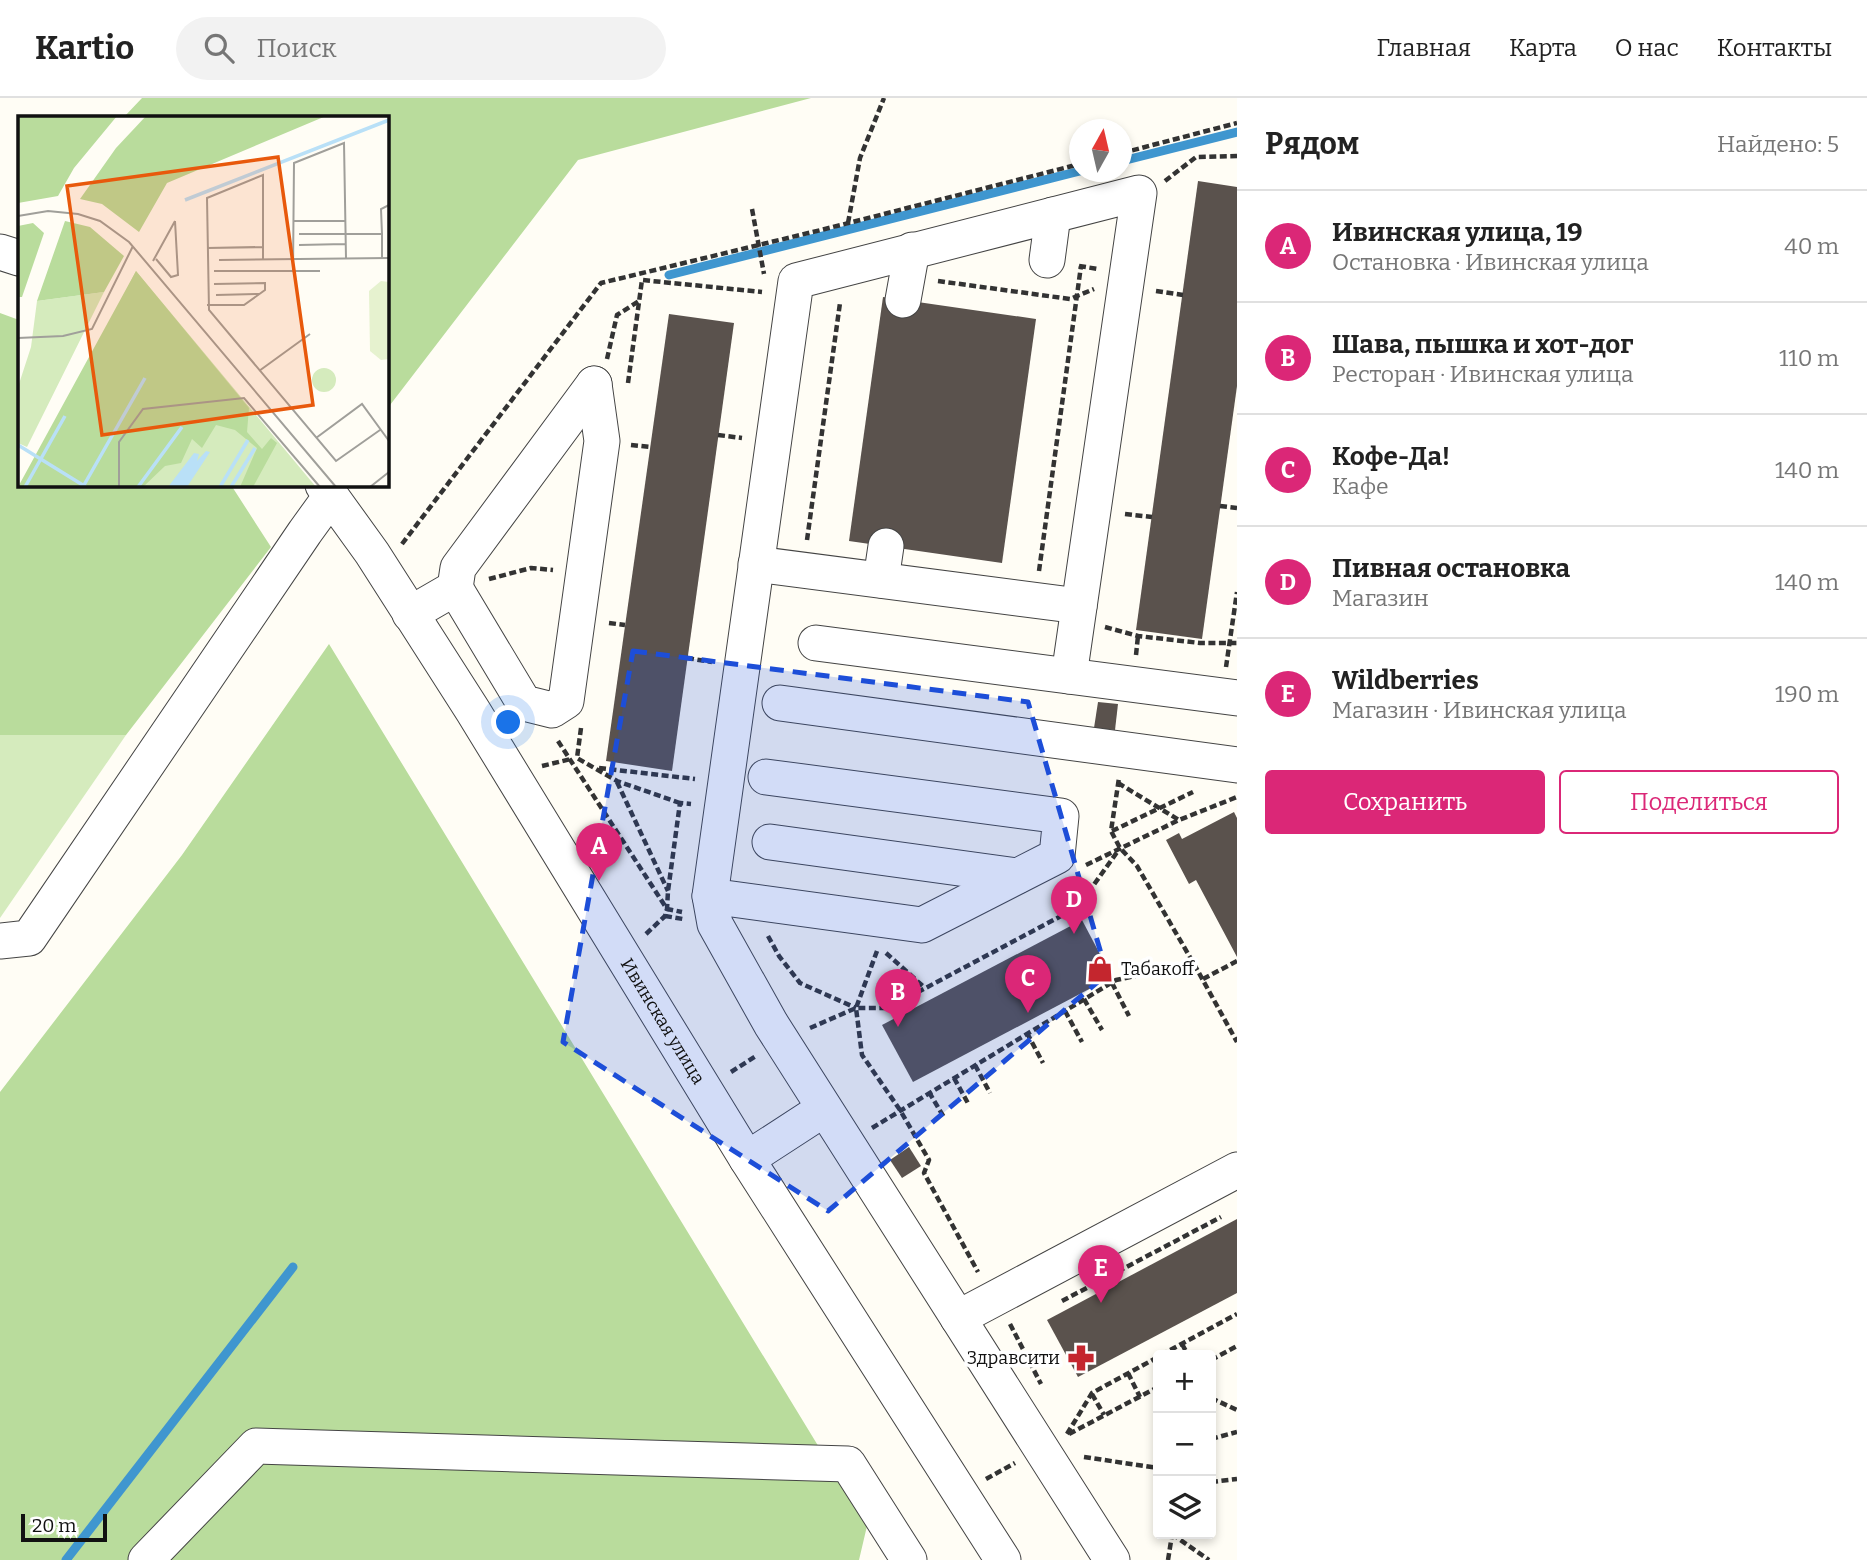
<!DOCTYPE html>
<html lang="ru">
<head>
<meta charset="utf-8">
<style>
  :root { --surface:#fff; --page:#f2f2f2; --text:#222; --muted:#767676; --line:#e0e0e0; --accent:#db2777 }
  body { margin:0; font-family:Bitter,serif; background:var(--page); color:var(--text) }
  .controls { position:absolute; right:21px; bottom:21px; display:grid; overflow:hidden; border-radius:7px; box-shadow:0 4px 10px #0003 }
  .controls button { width:63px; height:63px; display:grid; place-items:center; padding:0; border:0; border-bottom:2px solid var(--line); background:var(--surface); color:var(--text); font:35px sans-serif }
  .compass { position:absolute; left:1069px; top:21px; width:63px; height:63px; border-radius:50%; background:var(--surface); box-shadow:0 4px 10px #0003; rotate:8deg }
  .scale { position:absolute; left:21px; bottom:18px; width:86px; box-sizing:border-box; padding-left:7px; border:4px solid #111; border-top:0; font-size:19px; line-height:24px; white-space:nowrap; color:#111; -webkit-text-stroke:5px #fff; paint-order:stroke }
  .you { position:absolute; left:509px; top:625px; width:24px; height:24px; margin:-18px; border:5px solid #fff; border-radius:50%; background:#1a73e8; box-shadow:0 0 0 10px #1a73e833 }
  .badge { display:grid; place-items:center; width:46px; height:46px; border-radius:50%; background:var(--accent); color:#fff; font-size:23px; font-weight:700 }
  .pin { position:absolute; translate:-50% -58px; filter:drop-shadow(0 2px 4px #0008) }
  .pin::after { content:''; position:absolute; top:37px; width:24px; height:21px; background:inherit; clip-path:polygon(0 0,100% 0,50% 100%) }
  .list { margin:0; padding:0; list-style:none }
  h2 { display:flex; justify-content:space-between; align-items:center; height:91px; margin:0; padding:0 28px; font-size:30px }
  h2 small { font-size:23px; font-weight:400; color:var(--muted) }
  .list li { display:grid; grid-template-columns:46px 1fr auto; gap:21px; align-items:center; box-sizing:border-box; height:112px; padding:0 28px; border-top:2px solid var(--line) }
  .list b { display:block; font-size:26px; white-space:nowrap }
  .list p { margin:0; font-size:23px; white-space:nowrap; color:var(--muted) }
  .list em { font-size:23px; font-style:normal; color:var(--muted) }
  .actions { display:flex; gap:14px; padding:21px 28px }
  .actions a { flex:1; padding:16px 0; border:2px solid var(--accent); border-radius:7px; text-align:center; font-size:24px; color:var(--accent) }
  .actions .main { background:var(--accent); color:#fff }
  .icon { flex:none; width:38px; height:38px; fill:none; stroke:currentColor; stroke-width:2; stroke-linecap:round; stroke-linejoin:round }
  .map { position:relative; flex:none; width:1237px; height:1462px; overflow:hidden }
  header { display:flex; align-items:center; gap:42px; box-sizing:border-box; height:98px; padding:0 35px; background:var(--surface); border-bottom:2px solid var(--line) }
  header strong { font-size:33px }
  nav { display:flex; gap:38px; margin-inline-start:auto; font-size:24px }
  .search { width:490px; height:63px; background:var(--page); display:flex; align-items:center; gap:18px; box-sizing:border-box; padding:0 24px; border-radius:38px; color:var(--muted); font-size:26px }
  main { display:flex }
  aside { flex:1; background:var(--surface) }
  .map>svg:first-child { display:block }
</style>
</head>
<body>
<header>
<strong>Kartio</strong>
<div class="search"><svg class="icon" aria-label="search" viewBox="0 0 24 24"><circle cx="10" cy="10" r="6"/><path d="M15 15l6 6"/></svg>Поиск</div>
<nav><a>Главная</a><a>Карта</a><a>О нас</a><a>Контакты</a></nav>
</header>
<main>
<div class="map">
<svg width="1237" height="1462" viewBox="0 0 1237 1462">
  <rect width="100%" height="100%" fill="#fffdf5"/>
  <polygon fill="#d5ebbd" points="0,637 126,637 0,820"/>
  <g fill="#b9dc9c">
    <polygon points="142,0 811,0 578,62 387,311 387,19 124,19"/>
    <polygon points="0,215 19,222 19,387 231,387 271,449 126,637 0,637"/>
    <polygon points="329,546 867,1428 859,1462 0,1462 0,994 182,757"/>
  </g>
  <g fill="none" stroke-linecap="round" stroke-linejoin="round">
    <g stroke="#3f96cf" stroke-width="9">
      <polyline points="1122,63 1237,34"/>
      <polyline points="669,177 1080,73"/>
      <polyline points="66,1462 293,1169"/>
    </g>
  </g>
  <g fill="#5a524d">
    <polygon points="1198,83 1237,89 1237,288 1202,541 1136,532"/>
    <polygon points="883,199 1036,221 1002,465 849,443"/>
    <polygon points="669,216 734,225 672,673 606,663"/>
    <polygon points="1098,604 1118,606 1115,632 1094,630"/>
    <polygon points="1234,714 1237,720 1237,859 1196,782 1189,786 1166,742 1179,735 1182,741"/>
    <polygon points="1082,822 1112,879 913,984 882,927"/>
    <polygon points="909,1049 921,1068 902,1080 890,1062"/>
    <polygon points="1237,1121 1237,1195 1078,1279 1047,1222"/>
  </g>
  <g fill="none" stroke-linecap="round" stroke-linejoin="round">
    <g stroke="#444" stroke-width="37">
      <g id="minor">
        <polyline points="0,154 19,160"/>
        <polyline points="1047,162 1053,117"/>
        <polyline points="903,202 912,152"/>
        <path id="s1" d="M323 387 372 455 473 613 747 1061 1003 1462"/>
        <polyline points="756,466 1079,508"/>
        <polyline points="881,482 886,448"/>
        <polyline points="455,490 524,605 552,612 566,603 602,343 594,286"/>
        <polyline points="410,516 455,490 458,470 594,286"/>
        <polyline points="816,545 1237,600"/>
        <polyline points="1069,578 1139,95 796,183 710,798 715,826 771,926 1112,1462"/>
        <polyline points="780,605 1237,667"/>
        <polyline points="770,744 1017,778"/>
        <polyline points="710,798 922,827 1057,758 1061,718 766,679"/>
        <polyline points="0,843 29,840 305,434 331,398"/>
        <polyline points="747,1061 824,1011"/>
        <polyline points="958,1220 1237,1072"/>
        <polyline points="146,1462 256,1348 848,1366 909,1462"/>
      </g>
    </g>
    <g stroke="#333" stroke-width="4.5" stroke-dasharray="7 3.5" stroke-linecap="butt">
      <polyline points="1122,55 1237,25"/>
      <polyline points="1165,83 1196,59 1237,58"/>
      <polyline points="752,111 764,176"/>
      <polyline points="848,125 860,60 884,0"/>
      <polyline points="1079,168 1098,171"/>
      <polyline points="938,183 1070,201 1094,191"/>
      <polyline points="1156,193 1183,197"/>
      <polyline points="607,261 617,217 639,203"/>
      <polyline points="628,285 642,182 762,194"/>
      <polyline points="718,337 742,340"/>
      <polyline points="631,347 650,349"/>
      <polyline points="1220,408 1237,410"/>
      <polyline points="1125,416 1152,419"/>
      <polyline points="807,442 840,205"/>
      <polyline points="402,446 601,185 825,131 1080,66"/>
      <polyline points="1039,473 1081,168"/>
      <polyline points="489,481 531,470 553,472"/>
      <polyline points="609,525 625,527"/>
      <polyline points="1105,529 1138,538 1200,545 1237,545"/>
      <polyline points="1136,557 1138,538"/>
      <polyline points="687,560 712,564"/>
      <polyline points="1226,569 1237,494"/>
      <polyline points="581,630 577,660 617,683 680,705"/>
      <polyline points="558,643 667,811 682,814"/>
      <polyline points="542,668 571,661"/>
      <polyline points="599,670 695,681"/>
      <polyline points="617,684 668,793"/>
      <polyline points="1118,685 1179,722"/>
      <polyline points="1112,733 1193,694"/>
      <polyline points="1086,767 1179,722 1237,699"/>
      <polyline points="665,818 683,821"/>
      <polyline points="646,836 665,818 667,811 668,793 680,705 691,706"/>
      <polyline points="768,838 779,858 800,885 856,910"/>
      <polyline points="877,853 856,910 862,957 900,1012 929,1062 924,1075 978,1174"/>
      <polyline points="886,855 925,890"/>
      <polyline points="1194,866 1237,944"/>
      <polyline points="1203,881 1237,863"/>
      <polyline points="1112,885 1129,918"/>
      <polyline points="1084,901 1102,932"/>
      <polyline points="1065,913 1082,944"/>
      <polyline points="810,930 856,910 888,910 1078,809 1120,750"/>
      <polyline points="1027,935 1043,965"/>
      <polyline points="975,967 990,995"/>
      <polyline points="731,974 756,958"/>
      <polyline points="954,980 969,1007"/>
      <polyline points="929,994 945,1021"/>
      <polyline points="872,1030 1116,882 1194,866 1137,768 1120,750 1111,733 1119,680"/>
      <polyline points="1062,1203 1221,1119"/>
      <polyline points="1010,1226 1041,1286"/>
      <polyline points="1182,1246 1188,1257"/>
      <polyline points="1161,1257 1237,1216"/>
      <polyline points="1211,1262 1237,1248"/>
      <polyline points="1128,1275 1140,1299"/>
      <polyline points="1092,1296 1104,1317"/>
      <polyline points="1211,1300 1237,1312"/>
      <polyline points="1067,1336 1092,1295 1158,1259"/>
      <polyline points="1069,1336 1158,1289"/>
      <polyline points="1211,1341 1237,1334"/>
      <polyline points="1084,1359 1158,1370"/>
      <polyline points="986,1381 1015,1365"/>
      <polyline points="1211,1384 1237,1381"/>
      <polyline points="1172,1436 1209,1462"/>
      <polyline points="1168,1462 1172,1437"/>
    </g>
    <use href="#minor" stroke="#fff" stroke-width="35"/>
  </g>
  <path fill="#1d4ed8" fill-opacity="0.2" stroke="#1d4ed8" stroke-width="5" stroke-dasharray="14 9" stroke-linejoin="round" d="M633 553 1028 604 1107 876 828 1113 563 944Z"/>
  <defs>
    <g id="shop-bare" transform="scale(2.1)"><path d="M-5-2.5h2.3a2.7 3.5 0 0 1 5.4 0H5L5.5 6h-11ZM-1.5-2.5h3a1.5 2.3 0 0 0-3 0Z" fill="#c4262e" stroke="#fff" stroke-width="2.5" paint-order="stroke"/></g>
    <g id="pharmacy-bare" transform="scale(2.1)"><path d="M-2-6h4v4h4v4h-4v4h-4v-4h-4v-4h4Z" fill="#c4262e" stroke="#fff" stroke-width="2.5" paint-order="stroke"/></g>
  </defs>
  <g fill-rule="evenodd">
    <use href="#shop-bare" x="1100" y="871"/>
    <use href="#pharmacy-bare" x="1081" y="1260"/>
  </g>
  <g text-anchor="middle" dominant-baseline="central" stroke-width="7" stroke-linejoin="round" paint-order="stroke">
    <g font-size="18" fill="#111" stroke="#fff" text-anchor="start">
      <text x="1121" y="871">Табакoff</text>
      <text x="1060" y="1260" text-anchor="end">Здравсити</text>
    </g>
    <g font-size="18" fill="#111" stroke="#fff">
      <text stroke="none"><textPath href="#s1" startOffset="635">Ивинская улица</textPath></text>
    </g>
  </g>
  <g transform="translate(18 18)">
    <rect width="371" height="371" fill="#fffdf5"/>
    <path d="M118 155 298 371H7ZM86 176 9 331 0 327V271L13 231 19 185ZM294 264a12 12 0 1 1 24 0a12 12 0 1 1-24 0Z" fill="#d5ebbd"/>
    <path d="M0 0H99L56 52 40 80 0 87ZM128 0H308L149 67 121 116 84 88 62 83 98 32ZM47 105 72 111 106 140 86 176 19 185ZM15 107 26 117 4 181H0V110ZM118 155 231 292 229 316 244 333 253 322 259 327 235 371H222L239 332 217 314 198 309 184 332 174 323 163 347 147 350 125 371H0Z" fill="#b9dc9c"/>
    <path d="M363 165 371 166V243L363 244 352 235 351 175Z" fill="#e6f2cf"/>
    <path d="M188 335 192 336 169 371H150L176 337 181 338 179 345Z" fill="#b9e0f7"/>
    <path fill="none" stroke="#b9e0f7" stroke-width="3.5" d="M167 84 371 4M0 329 68 371M66 369 127 262M7 371 47 300M120 371 164 311M202 371 230 324M213 371 237 332"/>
    <path fill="none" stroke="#a09f9a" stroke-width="2" d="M0 100 30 95 60 98 82 105 111 126 318 371M275 105H327M281 118H364V142M364 118 363 93 371 89M281 129 327 128M189 132 245 131M138 143 153 161 160 159 157 105M245 143V59L189 82 191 194 318 345 362 314M201 144 371 142M135 145 157 105M275 154 276 47 326 27 328 142M196 155H302M198 179 241 178M189 189H226L247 174V167L196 168M0 222 45 220 74 213 115 130M241 255 292 218M298 322 344 288 371 325M101 371V326L125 293 226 282 302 371M352 371 371 356"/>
    <path fill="#e8590c" fill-opacity="0.15" stroke="#e8590c" stroke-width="3.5" d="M260 41 295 289 84 319 49 70Z"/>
    <rect width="371" height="371" fill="none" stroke="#111" stroke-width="3.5"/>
  </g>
</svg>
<div class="controls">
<button>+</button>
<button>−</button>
<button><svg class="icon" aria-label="layers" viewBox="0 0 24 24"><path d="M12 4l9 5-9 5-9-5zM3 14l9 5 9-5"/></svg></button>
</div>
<svg class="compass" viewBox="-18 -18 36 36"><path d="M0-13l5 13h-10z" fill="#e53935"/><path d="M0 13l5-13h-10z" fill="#767676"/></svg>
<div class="scale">20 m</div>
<div class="you"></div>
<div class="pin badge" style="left:599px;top:783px">A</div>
<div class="pin badge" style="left:898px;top:929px">B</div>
<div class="pin badge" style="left:1028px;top:915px">C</div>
<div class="pin badge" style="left:1074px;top:836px">D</div>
<div class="pin badge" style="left:1101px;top:1205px">E</div>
</div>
<aside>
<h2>Рядом<small>Найдено: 5</small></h2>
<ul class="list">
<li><span class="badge">A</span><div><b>Ивинская улица, 19</b><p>Остановка · Ивинская улица</p></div><em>40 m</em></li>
<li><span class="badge">B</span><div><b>Шава, пышка и хот-дог</b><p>Ресторан · Ивинская улица</p></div><em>110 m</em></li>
<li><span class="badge">C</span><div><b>Кофе-Да!</b><p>Кафе</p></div><em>140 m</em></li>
<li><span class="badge">D</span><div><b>Пивная остановка</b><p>Магазин</p></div><em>140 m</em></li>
<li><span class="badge">E</span><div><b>Wildberries</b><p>Магазин · Ивинская улица</p></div><em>190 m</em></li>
</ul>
<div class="actions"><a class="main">Сохранить</a><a>Поделиться</a></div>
</aside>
</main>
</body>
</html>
